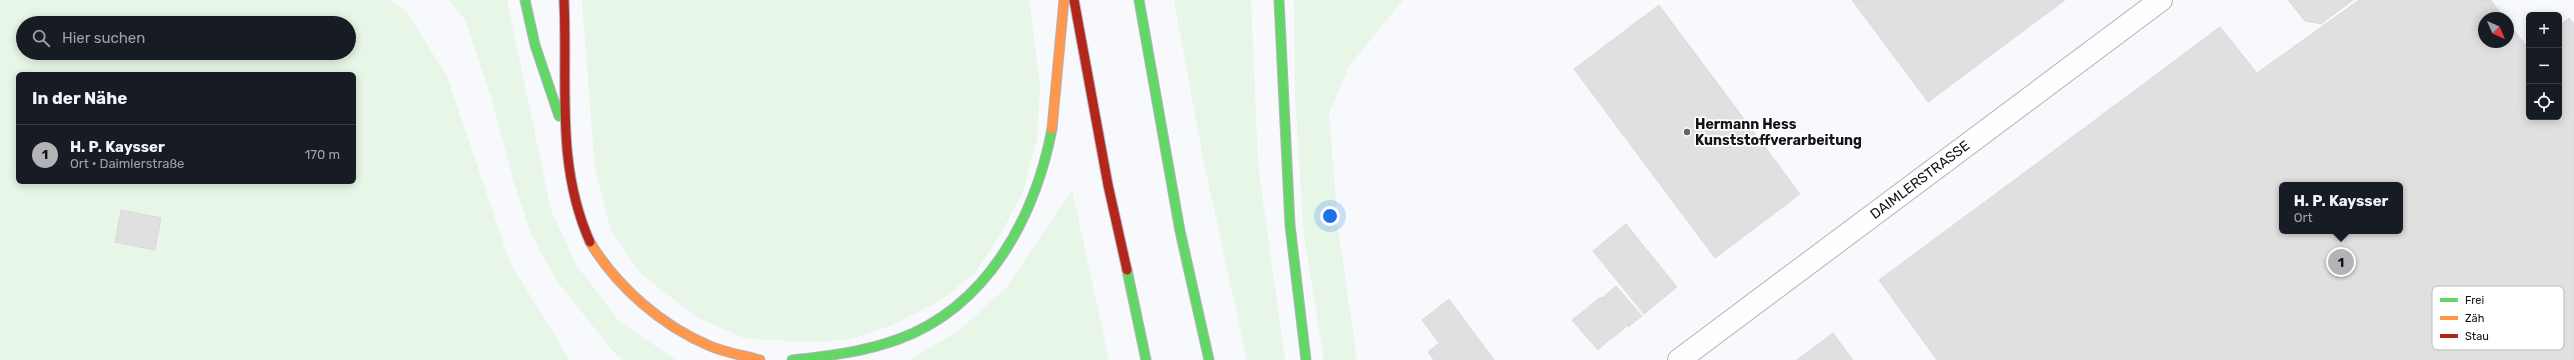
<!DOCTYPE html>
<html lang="de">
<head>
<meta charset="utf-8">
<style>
  :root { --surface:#171b24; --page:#242831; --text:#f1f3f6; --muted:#9ea1a6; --line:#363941; --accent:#b1b3b6 }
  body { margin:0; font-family:Rubik,sans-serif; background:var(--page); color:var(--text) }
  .controls { position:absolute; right:12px; top:12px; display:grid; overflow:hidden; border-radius:6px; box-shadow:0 2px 10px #0003 }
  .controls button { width:36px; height:36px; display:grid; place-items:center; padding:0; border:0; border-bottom:1px solid var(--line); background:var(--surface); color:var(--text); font:20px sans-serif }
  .compass { position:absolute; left:2478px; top:12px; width:36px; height:36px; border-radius:50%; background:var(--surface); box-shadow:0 2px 10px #0003; rotate:135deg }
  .you { position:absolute; left:1330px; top:216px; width:14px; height:14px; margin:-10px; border:3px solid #fff; border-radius:50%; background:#1a73e8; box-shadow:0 0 0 6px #1a73e833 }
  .badge { display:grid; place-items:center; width:26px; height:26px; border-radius:50%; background:var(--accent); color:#111; font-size:13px; font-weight:700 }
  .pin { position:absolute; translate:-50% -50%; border:2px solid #fff; box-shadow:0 1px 4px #0006 }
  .popup { position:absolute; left:2279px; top:182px; width:124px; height:52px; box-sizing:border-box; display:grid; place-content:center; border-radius:6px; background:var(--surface); filter:drop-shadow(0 1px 3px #0005); font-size:13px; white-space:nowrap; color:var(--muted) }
  .popup b { font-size:15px; color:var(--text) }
  .popup::after { content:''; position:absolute; left:50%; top:100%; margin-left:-8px; border:8px solid transparent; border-top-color:var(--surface) }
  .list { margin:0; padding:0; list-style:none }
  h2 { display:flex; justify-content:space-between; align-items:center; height:52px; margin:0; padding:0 16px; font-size:17px }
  h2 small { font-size:13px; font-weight:400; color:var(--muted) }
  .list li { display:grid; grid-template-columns:26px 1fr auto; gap:12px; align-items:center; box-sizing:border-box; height:60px; padding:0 16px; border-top:1px solid var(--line) }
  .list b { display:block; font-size:15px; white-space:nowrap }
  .list p { margin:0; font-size:13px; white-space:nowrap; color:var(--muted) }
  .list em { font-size:13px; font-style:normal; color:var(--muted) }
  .icon { flex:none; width:22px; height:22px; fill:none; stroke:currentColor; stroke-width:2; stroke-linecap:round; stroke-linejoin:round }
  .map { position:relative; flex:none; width:2574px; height:360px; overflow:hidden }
  .search { position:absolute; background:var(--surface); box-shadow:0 2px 10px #0003; left:16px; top:16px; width:340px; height:44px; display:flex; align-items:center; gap:10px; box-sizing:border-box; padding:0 14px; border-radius:22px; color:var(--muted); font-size:15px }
  .panel { position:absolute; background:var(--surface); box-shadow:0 2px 10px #0003; left:16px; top:72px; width:340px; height:112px; border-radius:6px }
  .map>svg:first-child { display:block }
</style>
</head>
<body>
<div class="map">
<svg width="2574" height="360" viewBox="0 0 2574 360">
  <rect width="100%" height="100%" fill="#f7f9fc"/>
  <g fill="#e7f6e7" fill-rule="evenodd">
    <path d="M0 0H389L406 11 447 76 510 263 570 360H0ZM23 23H349V53H23ZM18 74H354V182H18Z"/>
    <polygon points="448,0 507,0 551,210 577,266 619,321 676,360 623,360 612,350 556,280 531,234 515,186 491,97 465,19"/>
    <polygon points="582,0 1029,0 1040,87 1037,139 1023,192 999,237 975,273 943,299 892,325 847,340 802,342 744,338 698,318 642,275 611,231 595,170"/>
    <polygon points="1174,0 1251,0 1258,164 1285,360 1247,360 1204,163"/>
    <polygon points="1294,0 1403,0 1349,66 1329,113 1338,228 1357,360 1324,360 1304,236 1295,95"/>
    <polygon points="1072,190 1109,360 910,360 958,331 1006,288"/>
  </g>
  <g fill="#e1e0e1" stroke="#dcdadc" fill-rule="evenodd">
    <polygon points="1852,0 2065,0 1928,102"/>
    <polygon points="2288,0 2353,0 2321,24 2305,21"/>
    <path d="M2359 0H2491L2504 18H2484V42H2508V23L2529 49V117H2559V26L2569 18 2574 24V360H2179L2036 164 2220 27 2257 73ZM2282 185H2400V231H2282Z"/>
    <polygon points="1659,5 1800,194 1715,258 1574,69"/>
    <polygon points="2036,164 2179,360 1937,360 1879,280"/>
    <polygon points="121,210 161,218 155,250 115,242"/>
    <polygon points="1626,224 1677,287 1644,314 1593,251"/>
    <polygon points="1616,286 1642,316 1628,327 1602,298"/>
    <polygon points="1601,297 1626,327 1612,338 1587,308"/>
    <polygon points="1449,299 1494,360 1434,360 1428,352 1439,343 1422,320"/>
    <polygon points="1586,309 1611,338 1598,350 1572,320"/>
    <polygon points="1833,333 1853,360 1797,360"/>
  </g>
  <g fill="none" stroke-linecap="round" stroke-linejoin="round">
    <g stroke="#b3b5b8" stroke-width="24">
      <polyline id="street" points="1679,360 2161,0"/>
    </g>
    <g stroke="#b3b5b8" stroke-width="11">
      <g id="fast">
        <polyline points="525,0 535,45 559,116"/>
        <polyline points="1139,0 1180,231 1209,360"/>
        <polyline points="1279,0 1290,225 1306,360"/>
        <polyline points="1127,270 1146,360"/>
        <path d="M792 360C828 356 864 352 899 339 988 306 1035 217 1052 129"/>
      </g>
    </g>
    <g stroke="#b3b5b8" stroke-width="11">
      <g id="slow">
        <polyline points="1052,129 1064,0"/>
        <path d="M590 242C617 287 662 326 710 346 726 353 743 355 760 360"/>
      </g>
    </g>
    <g stroke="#b3b5b8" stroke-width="11">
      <g id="jam">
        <path d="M564 0C568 83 555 164 590 242"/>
        <polyline points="1074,0 1108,185 1127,270"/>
      </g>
    </g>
    <use href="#street" stroke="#fefeff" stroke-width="22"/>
    <use href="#fast" stroke="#63d668" stroke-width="9"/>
    <use href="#slow" stroke="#ff974d" stroke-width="9"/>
    <use href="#jam" stroke="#b3261e" stroke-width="9"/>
  </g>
  <circle fill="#636568" stroke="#fff" stroke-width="1.5" cx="1687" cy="132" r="4"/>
  <g text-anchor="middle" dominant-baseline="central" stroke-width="3.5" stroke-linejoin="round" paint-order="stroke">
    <g font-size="14" font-weight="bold" fill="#131519" stroke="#fff" text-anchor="start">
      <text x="1695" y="124">Hermann Hess<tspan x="1695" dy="16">Kunststoffverarbeitung</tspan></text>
    </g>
    <g font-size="14" fill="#131519" stroke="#fff">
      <text transform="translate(1920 180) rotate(-37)">DAIMLERSTRASSE</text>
    </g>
  </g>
  <rect x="2432" y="286" width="132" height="64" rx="6" fill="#fff" stroke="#b8b9ba" stroke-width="1"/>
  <rect x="2440" y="298" width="18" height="4" fill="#63d668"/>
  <rect x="2440" y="316" width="18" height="4" fill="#ff974d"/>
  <rect x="2440" y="334" width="18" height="4" fill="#b3261e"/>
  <g font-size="11" fill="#131519">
    <text x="2465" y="304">Frei</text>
    <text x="2465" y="322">Zäh</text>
    <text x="2465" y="340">Stau</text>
  </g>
</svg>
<div class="controls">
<button>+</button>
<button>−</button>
<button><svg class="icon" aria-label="locate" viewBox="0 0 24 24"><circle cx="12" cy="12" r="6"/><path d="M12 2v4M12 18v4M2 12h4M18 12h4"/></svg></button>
</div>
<svg class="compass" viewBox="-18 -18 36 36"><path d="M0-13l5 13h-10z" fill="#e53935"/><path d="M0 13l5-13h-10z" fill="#9ea1a6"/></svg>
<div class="you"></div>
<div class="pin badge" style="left:2341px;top:262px">1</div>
<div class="popup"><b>H. P. Kaysser</b>Ort</div>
<div class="search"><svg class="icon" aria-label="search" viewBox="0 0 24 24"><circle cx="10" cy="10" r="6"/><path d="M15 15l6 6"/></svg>Hier suchen</div>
<section class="panel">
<h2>In der Nähe<small></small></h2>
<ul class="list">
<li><span class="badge">1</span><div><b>H. P. Kaysser</b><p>Ort · Daimlerstraße</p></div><em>170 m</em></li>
</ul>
</section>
</div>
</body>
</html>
